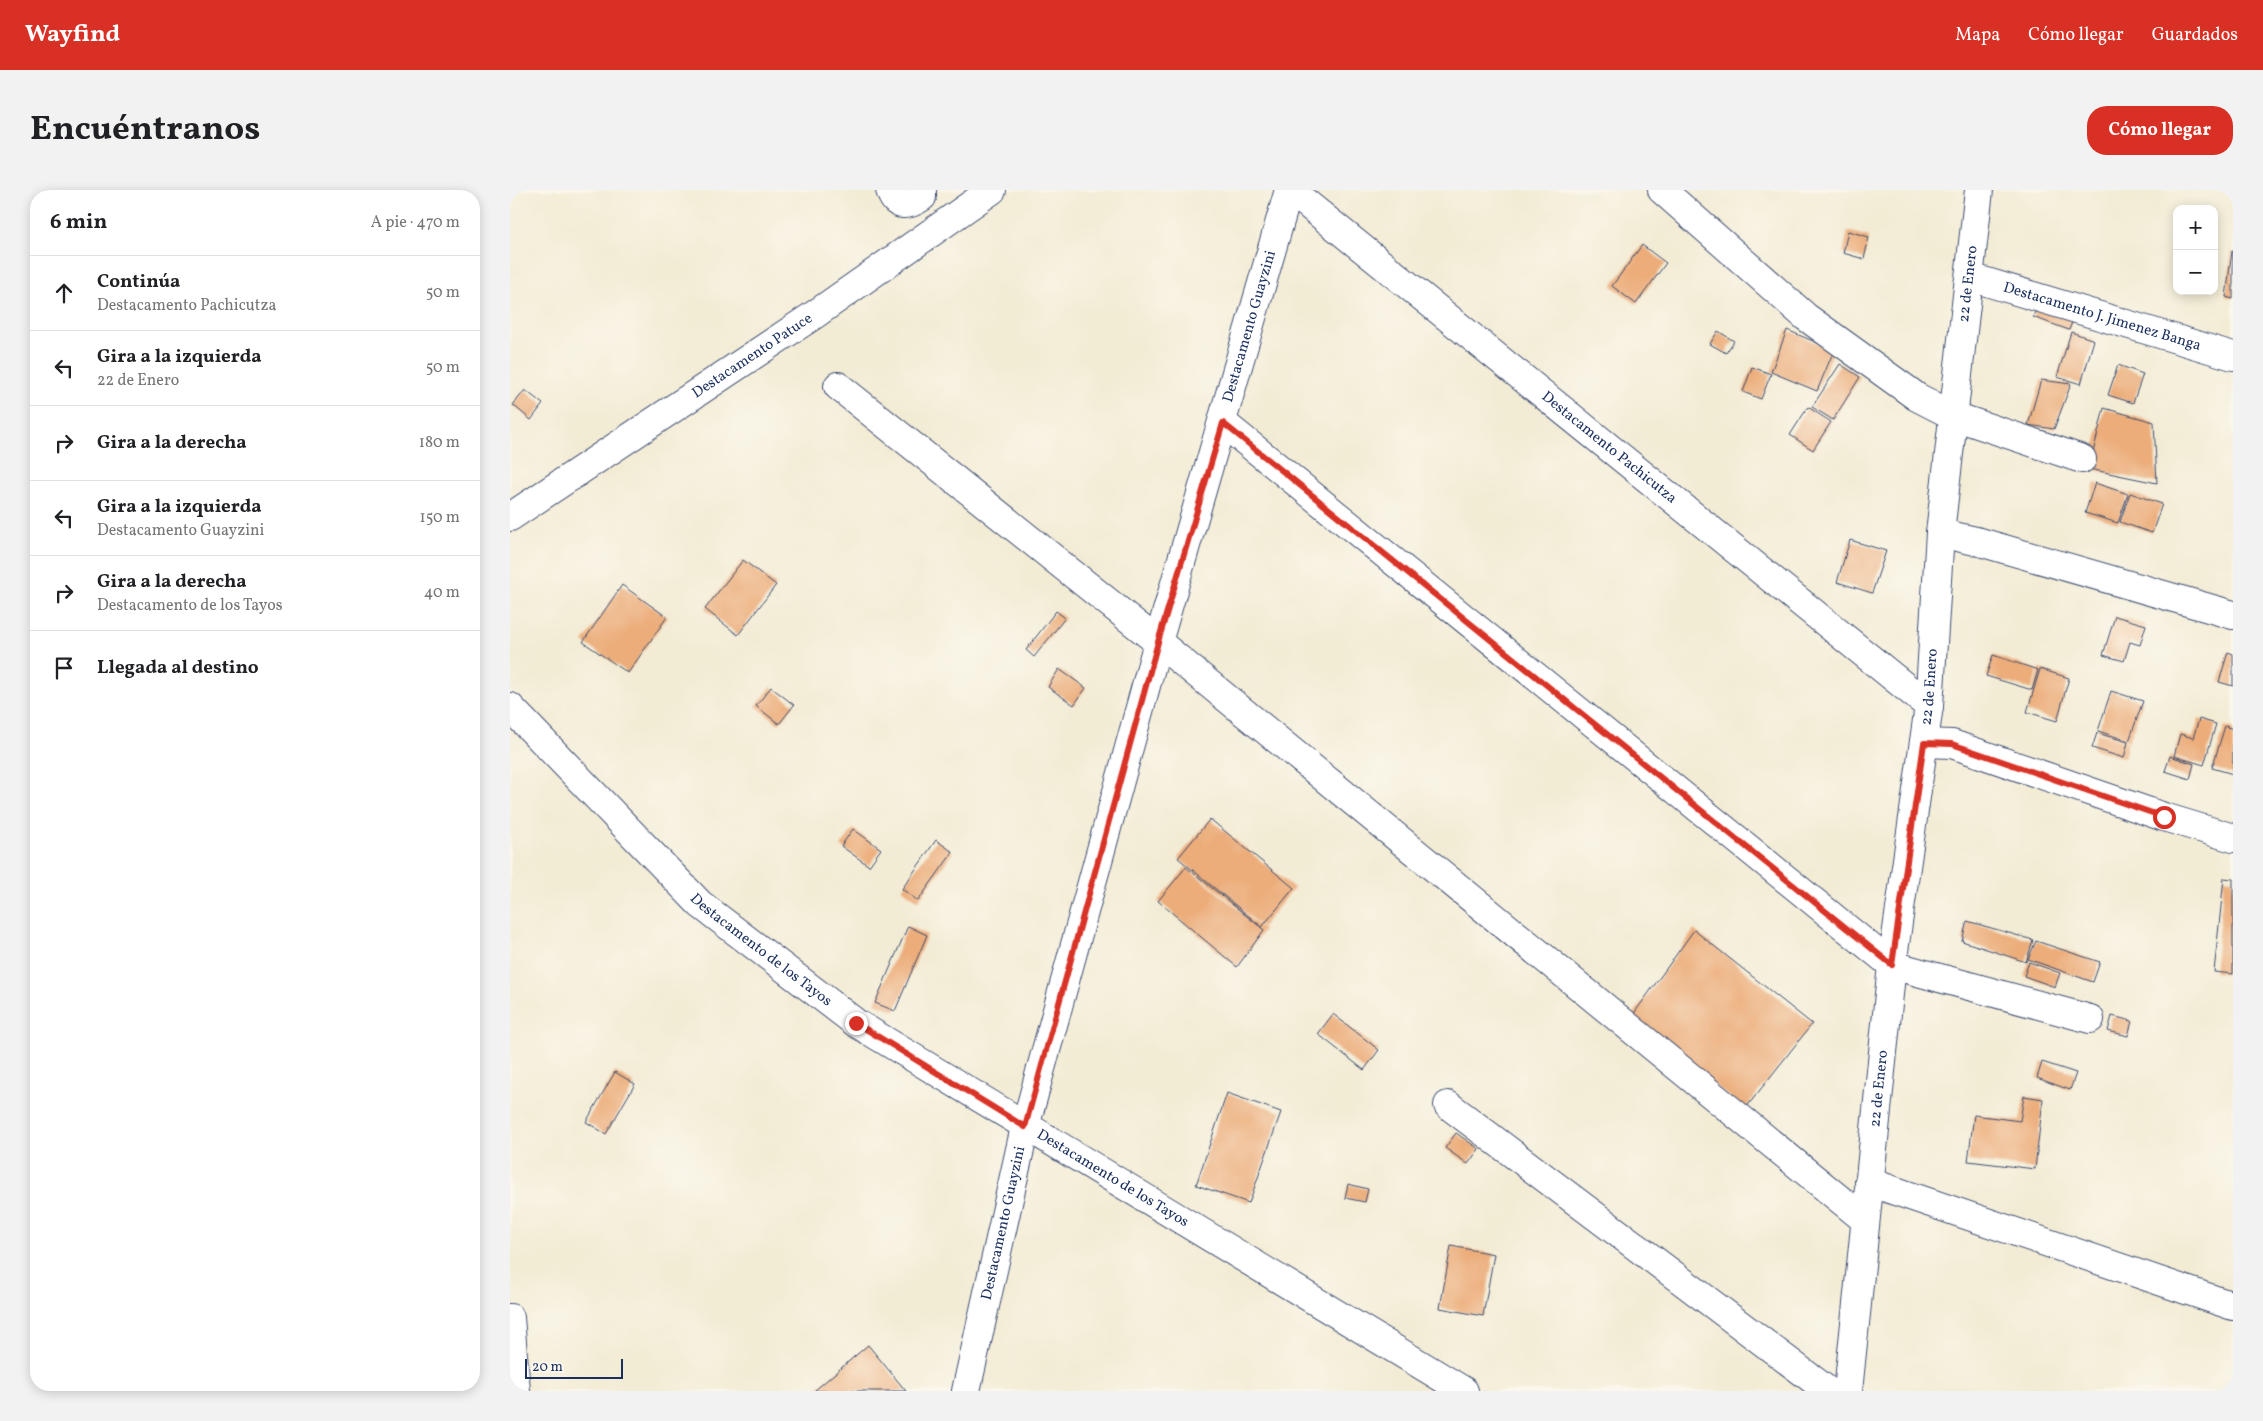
<!DOCTYPE html>
<html lang="es">
<head>
<meta charset="utf-8">
<style>
  :root { --surface:#fff; --page:#f2f2f2; --text:#202124; --muted:#757577; --line:#e0e0e0; --accent:#d93025 }
  body { margin:0; font-family:Vollkorn,serif; background:var(--page); color:var(--text) }
  .controls { position:absolute; right:15px; top:15px; display:grid; overflow:hidden; border-radius:10px; box-shadow:0 2px 12px #0003 }
  .controls button { width:45px; height:45px; display:grid; place-items:center; padding:0; border:0; border-bottom:1px solid var(--line); background:var(--surface); color:var(--text); font:25px sans-serif }
  .scale { position:absolute; left:15px; bottom:12px; width:98px; box-sizing:border-box; padding-left:5px; border:2px solid #1b2f5e; border-top:0; font-size:14px; line-height:18px; white-space:nowrap; color:#1b2f5e; -webkit-text-stroke:4px #fbf7ec; paint-order:stroke }
  .stop { position:absolute; width:15px; height:15px; margin:-11px; border:4px solid #d93025; border-radius:50%; background:#fff }
  .stop.end { background:#d93025; border-color:#fff; box-shadow:0 1px 5px #0008 }
  .list { margin:0; padding:0; list-style:none }
  h2 { display:flex; justify-content:space-between; align-items:center; height:65px; margin:0; padding:0 20px; font-size:21px }
  h2 small { font-size:16px; font-weight:400; color:var(--muted) }
  .list li { display:grid; grid-template-columns:32px 1fr auto; gap:15px; align-items:center; box-sizing:border-box; height:75px; padding:0 20px; border-top:1px solid var(--line) }
  .list b { display:block; font-size:19px; white-space:nowrap }
  .list p { margin:0; font-size:16px; white-space:nowrap; color:var(--muted) }
  .list em { font-size:16px; font-style:normal; color:var(--muted) }
  .icon { flex:none; width:28px; height:28px; fill:none; stroke:currentColor; stroke-width:2; stroke-linecap:round; stroke-linejoin:round }
  .map { position:relative; flex:none; width:1723px; height:1201px; overflow:hidden; border-radius:20px }
  header { display:flex; align-items:center; gap:30px; box-sizing:border-box; height:70px; padding:0 25px; background:var(--accent); color:#fff }
  header strong { font-size:24px }
  nav { display:flex; gap:28px; margin-inline-start:auto; font-size:18px }
  .intro { display:flex; align-items:center; justify-content:space-between; box-sizing:border-box; height:120px; padding:0 30px }
  h1 { margin:0; font-size:35px }
  .button { padding:12px 22px; border-radius:20px; background:var(--accent); color:#fff; font-size:18px; font-weight:700 }
  main { display:flex; gap:30px; padding:0 30px }
  aside { flex:1; background:var(--surface); border-radius:20px; box-shadow:0 2px 12px #0003 }
  .map>svg:first-child { display:block }
</style>
</head>
<body>
<header>
<strong>Wayfind</strong>
<nav><a>Mapa</a><a>Cómo llegar</a><a>Guardados</a></nav>
</header>
<div class="intro"><h1>Encuéntranos</h1><a class="button">Cómo llegar</a></div>
<main>
<aside>
<h2>6 min<small>A pie · 470 m</small></h2>
<ul class="list">
<li><svg class="icon" aria-label="ahead" viewBox="0 0 24 24"><path d="M12 20V5M6 11l6-6 6 6"/></svg><div><b>Continúa</b><p>Destacamento Pachicutza</p></div><em>50 m</em></li>
<li><svg class="icon" aria-label="left" viewBox="0 0 24 24"><path d="M17 20v-9H6M10 6l-5 5 5 5"/></svg><div><b>Gira a la izquierda</b><p>22 de Enero</p></div><em>50 m</em></li>
<li><svg class="icon" aria-label="right" viewBox="0 0 24 24"><path d="M7 20v-9h11M14 6l5 5-5 5"/></svg><div><b>Gira a la derecha</b></div><em>180 m</em></li>
<li><svg class="icon" aria-label="left" viewBox="0 0 24 24"><path d="M17 20v-9H6M10 6l-5 5 5 5"/></svg><div><b>Gira a la izquierda</b><p>Destacamento Guayzini</p></div><em>150 m</em></li>
<li><svg class="icon" aria-label="right" viewBox="0 0 24 24"><path d="M7 20v-9h11M14 6l5 5-5 5"/></svg><div><b>Gira a la derecha</b><p>Destacamento de los Tayos</p></div><em>40 m</em></li>
<li><svg class="icon" aria-label="arrive" viewBox="0 0 24 24"><path d="M6 21V4h12l-3 4 3 4H6"/></svg><div><b>Llegada al destino</b></div></li>
</ul>
</aside>
<div class="map">
<svg width="1723" height="1201" viewBox="0 0 1723 1201">
  <rect width="100%" height="100%" fill="#fbf7ec"/>
  <filter id="ink" filterUnits="userSpaceOnUse"><feTurbulence type="fractalNoise" baseFrequency=".02" numOctaves="2"/><feDisplacementMap in="SourceGraphic" scale="10" xChannelSelector="R" yChannelSelector="G"/><feConvolveMatrix kernelMatrix="1 2 1 2 8 2 1 2 1" color-interpolation-filters="sRGB"/></filter>
  <filter id="wash" filterUnits="userSpaceOnUse"><feTurbulence type="fractalNoise" baseFrequency=".0096" numOctaves="4" result="noise"/><feDisplacementMap in="SourceGraphic" scale="20" xChannelSelector="R" yChannelSelector="G"/><feGaussianBlur stdDeviation="1.12" result="paint"/><feColorMatrix in="noise" values="0 0 0 0 0 0 0 0 0 0 0 0 0 0 0 0 0 1.4 0 .05"/><feComposite in="paint" operator="in"/></filter>
  <g filter="url(#wash)">
    <rect width="100%" height="100%" fill="#f3ecd5"/>
    <g id="blocks">
      <g fill="#ecad7a">
        <polygon points="1338,41 1359,47 1354,69 1333,63"/>
        <polygon points="1132,55 1156,73 1126,114 1102,96"/>
        <polygon points="1722,61 1723,61 1723,109 1716,107"/>
        <polygon points="1528,114 1564,127 1559,140 1523,127"/>
        <polygon points="1277,140 1324,160 1307,201 1261,182"/>
        <polygon points="1208,141 1224,151 1216,163 1200,154"/>
        <polygon points="1561,142 1584,150 1571,194 1547,187"/>
        <polygon points="1330,174 1350,187 1323,230 1302,217"/>
        <polygon points="1608,175 1633,184 1623,213 1598,205"/>
        <polygon points="1242,177 1261,184 1251,209 1233,202"/>
        <polygon points="1531,190 1561,194 1544,239 1518,235"/>
        <polygon points="15,200 33,214 21,230 3,215"/>
        <polygon points="1298,217 1321,232 1303,260 1280,245"/>
        <polygon points="1594,218 1644,232 1647,293 1579,279"/>
        <polygon points="1585,293 1618,304 1608,333 1575,323"/>
        <polygon points="1620,303 1652,314 1642,343 1610,332"/>
        <polygon points="1340,350 1376,361 1362,403 1327,392"/>
        <polygon points="233,370 266,395 228,445 195,419"/>
        <polygon points="112,395 157,427 118,483 73,452"/>
        <polygon points="546,421 555,428 524,467 516,460"/>
        <polygon points="1605,426 1636,435 1630,455 1620,452 1614,471 1593,465"/>
        <polygon points="1718,462 1723,464 1723,496 1709,492"/>
        <polygon points="1483,465 1528,480 1522,500 1476,486"/>
        <polygon points="549,479 576,498 564,515 538,497"/>
        <polygon points="1530,479 1559,488 1547,531 1517,522"/>
        <polygon points="261,497 284,515 269,534 246,516"/>
        <polygon points="1601,501 1633,511 1619,551 1588,541"/>
        <polygon points="1689,529 1706,534 1694,575 1664,566 1670,544 1683,548"/>
        <polygon points="1715,536 1723,539 1723,584 1702,578"/>
        <polygon points="1587,543 1618,552 1614,568 1582,558"/>
        <polygon points="1660,566 1684,574 1680,589 1655,581"/>
        <polygon points="700,629 784,698 752,737 668,668"/>
        <polygon points="343,639 371,659 359,676 331,656"/>
        <polygon points="426,650 443,662 408,711 392,699"/>
        <polygon points="676,677 754,740 727,777 648,711"/>
        <polygon points="1714,688 1723,689 1723,784 1704,782"/>
        <polygon points="1457,731 1523,750 1516,772 1452,751"/>
        <polygon points="398,736 417,745 385,821 365,813"/>
        <polygon points="1184,740 1302,834 1235,919 1120,829"/>
        <polygon points="1526,751 1590,772 1583,792 1518,769"/>
        <polygon points="1519,772 1550,783 1545,797 1514,786"/>
        <polygon points="823,824 869,860 854,880 808,844"/>
        <polygon points="1602,826 1622,831 1618,846 1598,841"/>
        <polygon points="1532,872 1566,883 1560,900 1527,888"/>
        <polygon points="105,882 125,894 96,944 76,932"/>
        <polygon points="717,903 771,922 739,1013 686,995"/>
        <polygon points="1514,906 1533,909 1525,979 1458,971 1464,925 1510,931"/>
        <polygon points="946,943 969,959 958,974 935,958"/>
        <polygon points="838,994 858,999 855,1012 835,1008"/>
        <polygon points="941,1056 984,1064 973,1126 930,1118"/>
        <polygon points="358,1155 396,1201 304,1201"/>
      </g>
    </g>
  </g>
  <g filter="url(#ink)">
    <use href="#blocks" fill-opacity="0" stroke="#3b4b70" stroke-width="1"/>
    <g fill="none" stroke-linecap="round" stroke-linejoin="round">
      <g stroke="#3b4b70" stroke-width="30">
        <g id="minor">
          <path d="M380 0C385 19 399 16 412 7V0"/>
          <path id="s1" d="M780 0 1419 516"/>
          <polyline points="1152,0 1296,127 1407,207 1444,226 1572,269"/>
          <path id="s2" d="M1460 87 1723 166"/>
          <polyline points="328,196 648,452 1355,1030"/>
          <polyline points="713,233 1382,775 1580,829"/>
          <path id="s3" d="M0 327 304 125 482 0"/>
          <polyline points="1430,343 1470,352 1723,425"/>
          <path id="s4" d="M0 517 190 714 346 833 954 1201"/>
          <polyline points="1414,553 1442,554 1654,627 1723,648"/>
          <polyline points="938,915 1318,1201"/>
          <polyline points="1359,992 1723,1116"/>
          <polyline points="0,1128 6,1201"/>
          <path id="s5" d="M456 1201 515 937 648 452 779 0"/>
          <path id="s6" d="M1338 1201 1382 775 1419 516 1430 343 1469 0"/>
        </g>
      </g>
      <use href="#minor" stroke="#fff" stroke-width="28"/>
    </g>
  </g>
  <g fill="none" stroke-linecap="round" stroke-linejoin="round" filter="url(#ink)">
    <polyline stroke="#d93025" stroke-width="6" points="346,833 515,937 648,452 713,233 1382,775 1414,553 1442,554 1654,627"/>
  </g>
  <g text-anchor="middle" dominant-baseline="central" stroke-width="4" stroke-linejoin="round" paint-order="stroke">
    <g font-size="15" fill="#1b2f5e" stroke="#fbf7ec">
      <text stroke="none"><textPath href="#s6" startOffset="1114">22 de Enero</textPath></text>
      <text stroke="none"><textPath href="#s2" startOffset="138">Destacamento J. Jimenez Banga</textPath></text>
      <text stroke="none"><textPath href="#s5" startOffset="1102">Destacamento Guayzini</textPath></text>
      <text stroke="none"><textPath href="#s3" startOffset="291">Destacamento Patuce</textPath></text>
      <text stroke="none"><textPath href="#s1" startOffset="410">Destacamento Pachicutza</textPath></text>
      <text stroke="none"><textPath href="#s6" startOffset="709">22 de Enero</textPath></text>
      <text stroke="none"><textPath href="#s4" startOffset="350">Destacamento de los Tayos</textPath></text>
      <text stroke="none"><textPath href="#s6" startOffset="304">22 de Enero</textPath></text>
      <text stroke="none"><textPath href="#s4" startOffset="770">Destacamento de los Tayos</textPath></text>
      <text stroke="none"><textPath href="#s5" startOffset="172">Destacamento Guayzini</textPath></text>
    </g>
  </g>
</svg>
<div class="controls">
<button>+</button>
<button>−</button>
</div>
<div class="scale">20 m</div>
<div class="stop" style="left:1654px;top:627px"></div>
<div class="stop end" style="left:346px;top:833px"></div>
</div>
</main>
</body>
</html>
